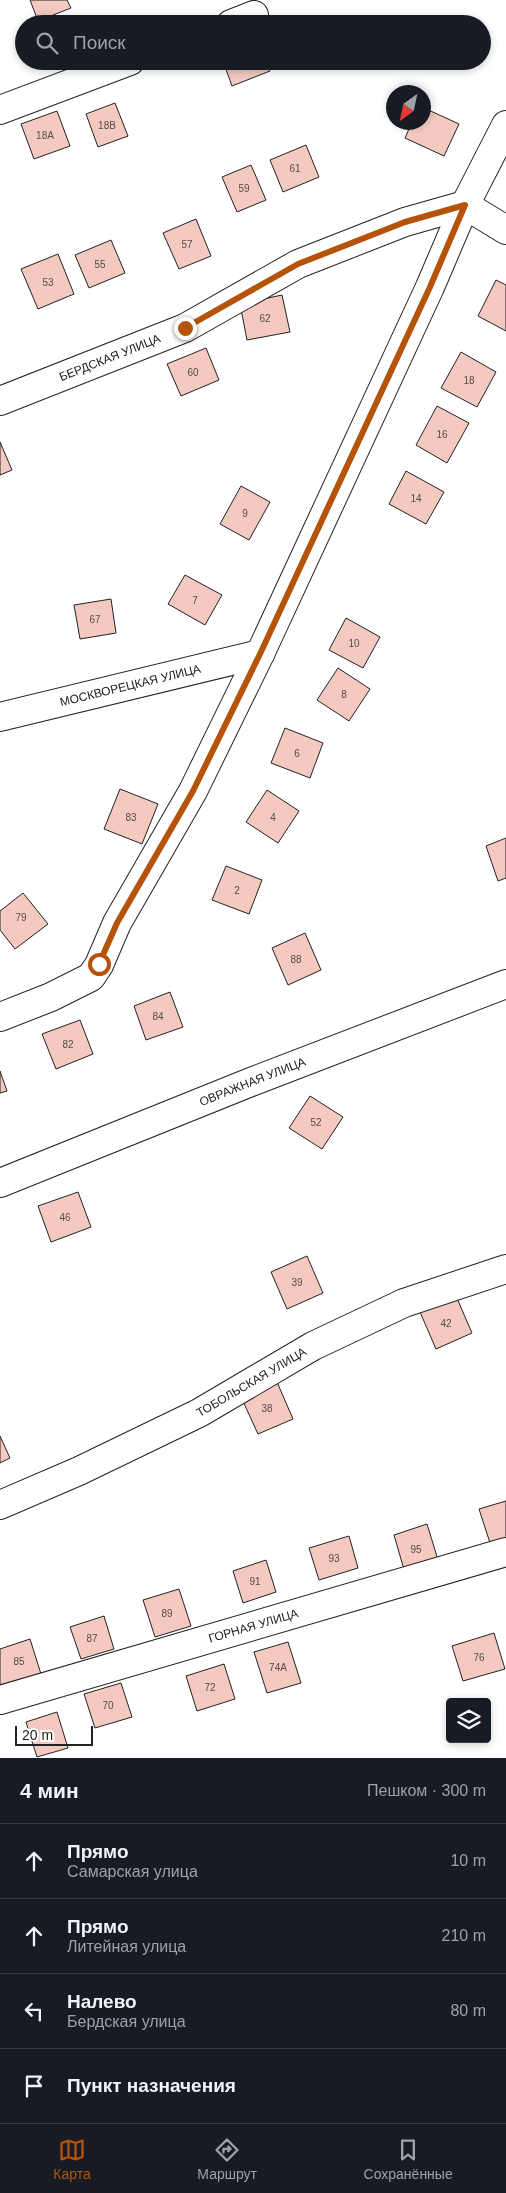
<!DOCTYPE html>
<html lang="ru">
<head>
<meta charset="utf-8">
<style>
  :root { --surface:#171b24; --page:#20242c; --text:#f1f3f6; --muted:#9ea1a6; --line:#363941; --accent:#b45309 }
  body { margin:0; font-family:Helvetica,sans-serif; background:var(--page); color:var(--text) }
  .controls { position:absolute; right:15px; bottom:15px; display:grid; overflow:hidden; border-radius:5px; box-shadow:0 2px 8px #0003 }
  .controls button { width:45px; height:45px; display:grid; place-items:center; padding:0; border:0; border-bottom:1px solid var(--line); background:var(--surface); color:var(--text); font:25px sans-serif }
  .compass { position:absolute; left:386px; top:85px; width:45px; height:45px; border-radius:50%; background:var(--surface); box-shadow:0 2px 8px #0003; rotate:213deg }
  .scale { position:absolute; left:15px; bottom:12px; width:78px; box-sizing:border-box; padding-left:5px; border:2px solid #222; border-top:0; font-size:14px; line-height:18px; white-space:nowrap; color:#222; -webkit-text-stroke:4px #fff; paint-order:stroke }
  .stop { position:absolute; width:15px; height:15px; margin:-11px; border:4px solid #b45309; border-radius:50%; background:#fff }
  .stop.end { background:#b45309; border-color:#fff; box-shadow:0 1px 5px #0008 }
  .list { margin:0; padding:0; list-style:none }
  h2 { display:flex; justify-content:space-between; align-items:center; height:65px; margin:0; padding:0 20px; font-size:21px }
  h2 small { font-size:16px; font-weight:400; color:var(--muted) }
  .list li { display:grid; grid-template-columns:32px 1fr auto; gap:15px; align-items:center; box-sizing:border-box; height:75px; padding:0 20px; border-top:1px solid var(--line) }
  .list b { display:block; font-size:19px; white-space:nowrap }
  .list p { margin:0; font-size:16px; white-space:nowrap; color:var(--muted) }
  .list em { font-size:16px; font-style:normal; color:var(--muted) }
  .icon { flex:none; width:28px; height:28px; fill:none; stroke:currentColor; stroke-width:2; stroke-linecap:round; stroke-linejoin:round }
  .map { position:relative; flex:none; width:506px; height:1758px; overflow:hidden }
  .search { position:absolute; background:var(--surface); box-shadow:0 2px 8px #0003; left:15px; right:15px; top:15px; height:55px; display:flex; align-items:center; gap:12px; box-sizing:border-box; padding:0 18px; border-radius:28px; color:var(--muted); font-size:19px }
  .sheet { height:365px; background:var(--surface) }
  nav { display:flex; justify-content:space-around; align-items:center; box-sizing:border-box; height:70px; border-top:1px solid var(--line); background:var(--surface); font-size:14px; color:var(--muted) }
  nav a { display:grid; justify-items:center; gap:2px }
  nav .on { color:var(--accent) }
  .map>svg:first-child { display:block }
</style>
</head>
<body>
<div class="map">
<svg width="506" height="1758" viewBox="0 0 506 1758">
  <rect width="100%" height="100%" fill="#fff"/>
  <g fill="#f3c9c0" stroke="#222">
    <polygon points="30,0 67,0 71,8 38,21"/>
    <polygon points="223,61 266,61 270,71 232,86"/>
    <polygon points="115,103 128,136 98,147 86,114"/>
    <polygon points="424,108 459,124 444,156 405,138 412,122 424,122"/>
    <polygon points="57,111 70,146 34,159 21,124"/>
    <polygon points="306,145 319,177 283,192 270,160"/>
    <polygon points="251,165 266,200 237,212 222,177"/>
    <polygon points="196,219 211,256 179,269 163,233"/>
    <polygon points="111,240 125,273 89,288 75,255"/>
    <polygon points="58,254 74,294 38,309 21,269"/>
    <polygon points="496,280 506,285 506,331 478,316"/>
    <polygon points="282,295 290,332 247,340 240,304"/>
    <polygon points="206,348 219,380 181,396 167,364"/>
    <polygon points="461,352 496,372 477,407 441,388"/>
    <polygon points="437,406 469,423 447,463 416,445"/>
    <polygon points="0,442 12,470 0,475"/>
    <polygon points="406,471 444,492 426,524 389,504"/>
    <polygon points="241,486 270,502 249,540 220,524"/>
    <polygon points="185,575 222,595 205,625 168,604"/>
    <polygon points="111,599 116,633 80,639 74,605"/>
    <polygon points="346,618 380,637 363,668 329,650"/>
    <polygon points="338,668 370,689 349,721 317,700"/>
    <polygon points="285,728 323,743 310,778 271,763"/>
    <polygon points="120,789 158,804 142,844 104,829"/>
    <polygon points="267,790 299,811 278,843 246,822"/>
    <polygon points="506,838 506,878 498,881 486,846"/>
    <polygon points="226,866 262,880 249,914 212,900"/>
    <polygon points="23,893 48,924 15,949 0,930 0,911"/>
    <polygon points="305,933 321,970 288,985 272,948"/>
    <polygon points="170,992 183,1027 146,1040 134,1006"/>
    <polygon points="80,1020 93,1054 56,1069 42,1034"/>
    <polygon points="0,1071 7,1091 0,1093"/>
    <polygon points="310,1096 343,1117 322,1149 289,1128"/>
    <polygon points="78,1192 91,1227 51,1242 38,1206"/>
    <polygon points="307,1256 323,1293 287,1309 271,1272"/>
    <polygon points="456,1296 472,1333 436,1349 420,1312"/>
    <polygon points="277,1382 293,1419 258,1434 241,1397"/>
    <polygon points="0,1436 10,1458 0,1463"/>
    <polygon points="506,1501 506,1541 491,1546 479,1509"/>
    <polygon points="427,1524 439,1563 405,1573 394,1535"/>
    <polygon points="349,1536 358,1568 319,1580 309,1548"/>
    <polygon points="266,1560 276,1592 243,1603 233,1571"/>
    <polygon points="179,1589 191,1626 155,1637 143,1600"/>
    <polygon points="104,1616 114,1649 81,1659 70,1627"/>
    <polygon points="494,1633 505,1669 463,1681 452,1646"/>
    <polygon points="30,1639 41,1674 0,1687 0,1649"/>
    <polygon points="288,1642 301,1683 267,1693 254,1652"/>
    <polygon points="224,1664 235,1699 197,1711 186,1676"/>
    <polygon points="121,1683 132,1717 95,1728 84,1694"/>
    <polygon points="57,1712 68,1748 37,1757 26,1722"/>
  </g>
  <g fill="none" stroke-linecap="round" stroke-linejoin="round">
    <g stroke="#222" stroke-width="30">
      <g id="minor">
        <polyline points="231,24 254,15"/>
        <polyline points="0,110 130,61"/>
        <path id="s1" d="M0 401 185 328 298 264 405 222 465 205 506 230"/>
        <path id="s2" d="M0 717 260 654"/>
        <polyline points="0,1017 51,997 91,977 99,965 117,923 193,791 260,654 430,287 465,205 506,125"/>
        <path id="s3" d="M0 1183 251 1082 506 984"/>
        <path id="s4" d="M0 1505 79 1471 199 1413 313 1346 404 1303 506 1269"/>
        <path id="s5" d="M0 1700 506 1552"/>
      </g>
    </g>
    <use href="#minor" stroke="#fff" stroke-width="28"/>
  </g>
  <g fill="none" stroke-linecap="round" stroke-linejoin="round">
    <polyline stroke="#b45309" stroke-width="6" points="99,964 117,923 193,791 260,654 430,287 465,205 405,222 298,264 185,328"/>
  </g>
  <g text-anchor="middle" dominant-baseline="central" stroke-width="4" stroke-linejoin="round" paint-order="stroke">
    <g font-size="10" fill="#564c4a">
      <text x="107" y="125">18В</text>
      <text x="45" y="135">18А</text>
      <text x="295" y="168">61</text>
      <text x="244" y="188">59</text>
      <text x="187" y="244">57</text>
      <text x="100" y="264">55</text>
      <text x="48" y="282">53</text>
      <text x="265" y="318">62</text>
      <text x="193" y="372">60</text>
      <text x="469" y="380">18</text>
      <text x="442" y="434">16</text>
      <text x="416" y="498">14</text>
      <text x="245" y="513">9</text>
      <text x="195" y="600">7</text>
      <text x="95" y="619">67</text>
      <text x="354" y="643">10</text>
      <text x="344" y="694">8</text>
      <text x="297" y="753">6</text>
      <text x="131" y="817">83</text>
      <text x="273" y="817">4</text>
      <text x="237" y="890">2</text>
      <text x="21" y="917">79</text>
      <text x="296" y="959">88</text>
      <text x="158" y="1016">84</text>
      <text x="68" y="1044">82</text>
      <text x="316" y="1122">52</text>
      <text x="65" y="1217">46</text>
      <text x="297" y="1282">39</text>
      <text x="446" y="1323">42</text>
      <text x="267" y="1408">38</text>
      <text x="416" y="1549">95</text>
      <text x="334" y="1558">93</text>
      <text x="255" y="1581">91</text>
      <text x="167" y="1613">89</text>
      <text x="92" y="1638">87</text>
      <text x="479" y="1657">76</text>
      <text x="19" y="1661">85</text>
      <text x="278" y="1667">74А</text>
      <text x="210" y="1687">72</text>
      <text x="108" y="1705">70</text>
    </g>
    <g font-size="12" fill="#222" stroke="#fff">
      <text stroke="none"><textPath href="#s1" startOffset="118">БЕРДСКАЯ УЛИЦА</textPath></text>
      <text stroke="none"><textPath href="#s2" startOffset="134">МОСКВОРЕЦКАЯ УЛИЦА</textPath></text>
      <text stroke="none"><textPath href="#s3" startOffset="272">ОВРАЖНАЯ УЛИЦА</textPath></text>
      <text stroke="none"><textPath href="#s4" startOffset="280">ТОБОЛЬСКАЯ УЛИЦА</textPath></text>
      <text stroke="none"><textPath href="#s5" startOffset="264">ГОРНАЯ УЛИЦА</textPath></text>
    </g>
  </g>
</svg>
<div class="controls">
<button><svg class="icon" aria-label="layers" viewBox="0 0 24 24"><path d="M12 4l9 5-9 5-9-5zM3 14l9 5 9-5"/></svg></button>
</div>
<svg class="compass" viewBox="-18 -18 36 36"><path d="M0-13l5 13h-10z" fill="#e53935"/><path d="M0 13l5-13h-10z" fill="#9ea1a6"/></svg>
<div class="scale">20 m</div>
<div class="stop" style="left:99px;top:964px"></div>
<div class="stop end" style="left:185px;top:328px"></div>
<div class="search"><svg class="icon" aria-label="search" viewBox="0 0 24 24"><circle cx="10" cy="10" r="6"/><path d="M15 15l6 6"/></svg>Поиск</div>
</div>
<section class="sheet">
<h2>4 мин<small>Пешком · 300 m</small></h2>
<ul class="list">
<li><svg class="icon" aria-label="ahead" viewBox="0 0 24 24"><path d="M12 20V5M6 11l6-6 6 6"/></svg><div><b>Прямо</b><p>Самарская улица</p></div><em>10 m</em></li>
<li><svg class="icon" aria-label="ahead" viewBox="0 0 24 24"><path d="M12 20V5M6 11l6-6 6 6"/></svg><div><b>Прямо</b><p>Литейная улица</p></div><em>210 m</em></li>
<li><svg class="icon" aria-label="left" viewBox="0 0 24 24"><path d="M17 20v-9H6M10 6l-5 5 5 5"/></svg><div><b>Налево</b><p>Бердская улица</p></div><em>80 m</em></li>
<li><svg class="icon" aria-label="arrive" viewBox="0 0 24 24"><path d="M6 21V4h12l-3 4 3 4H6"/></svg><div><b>Пункт назначения</b></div></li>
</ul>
</section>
<nav>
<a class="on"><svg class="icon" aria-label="map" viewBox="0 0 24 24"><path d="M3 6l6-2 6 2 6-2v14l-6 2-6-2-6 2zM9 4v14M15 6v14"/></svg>Карта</a>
<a><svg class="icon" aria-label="directions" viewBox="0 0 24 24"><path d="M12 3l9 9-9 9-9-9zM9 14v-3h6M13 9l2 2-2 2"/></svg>Маршрут</a>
<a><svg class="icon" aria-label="saved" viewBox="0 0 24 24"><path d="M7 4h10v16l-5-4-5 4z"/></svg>Сохранённые</a>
</nav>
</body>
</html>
